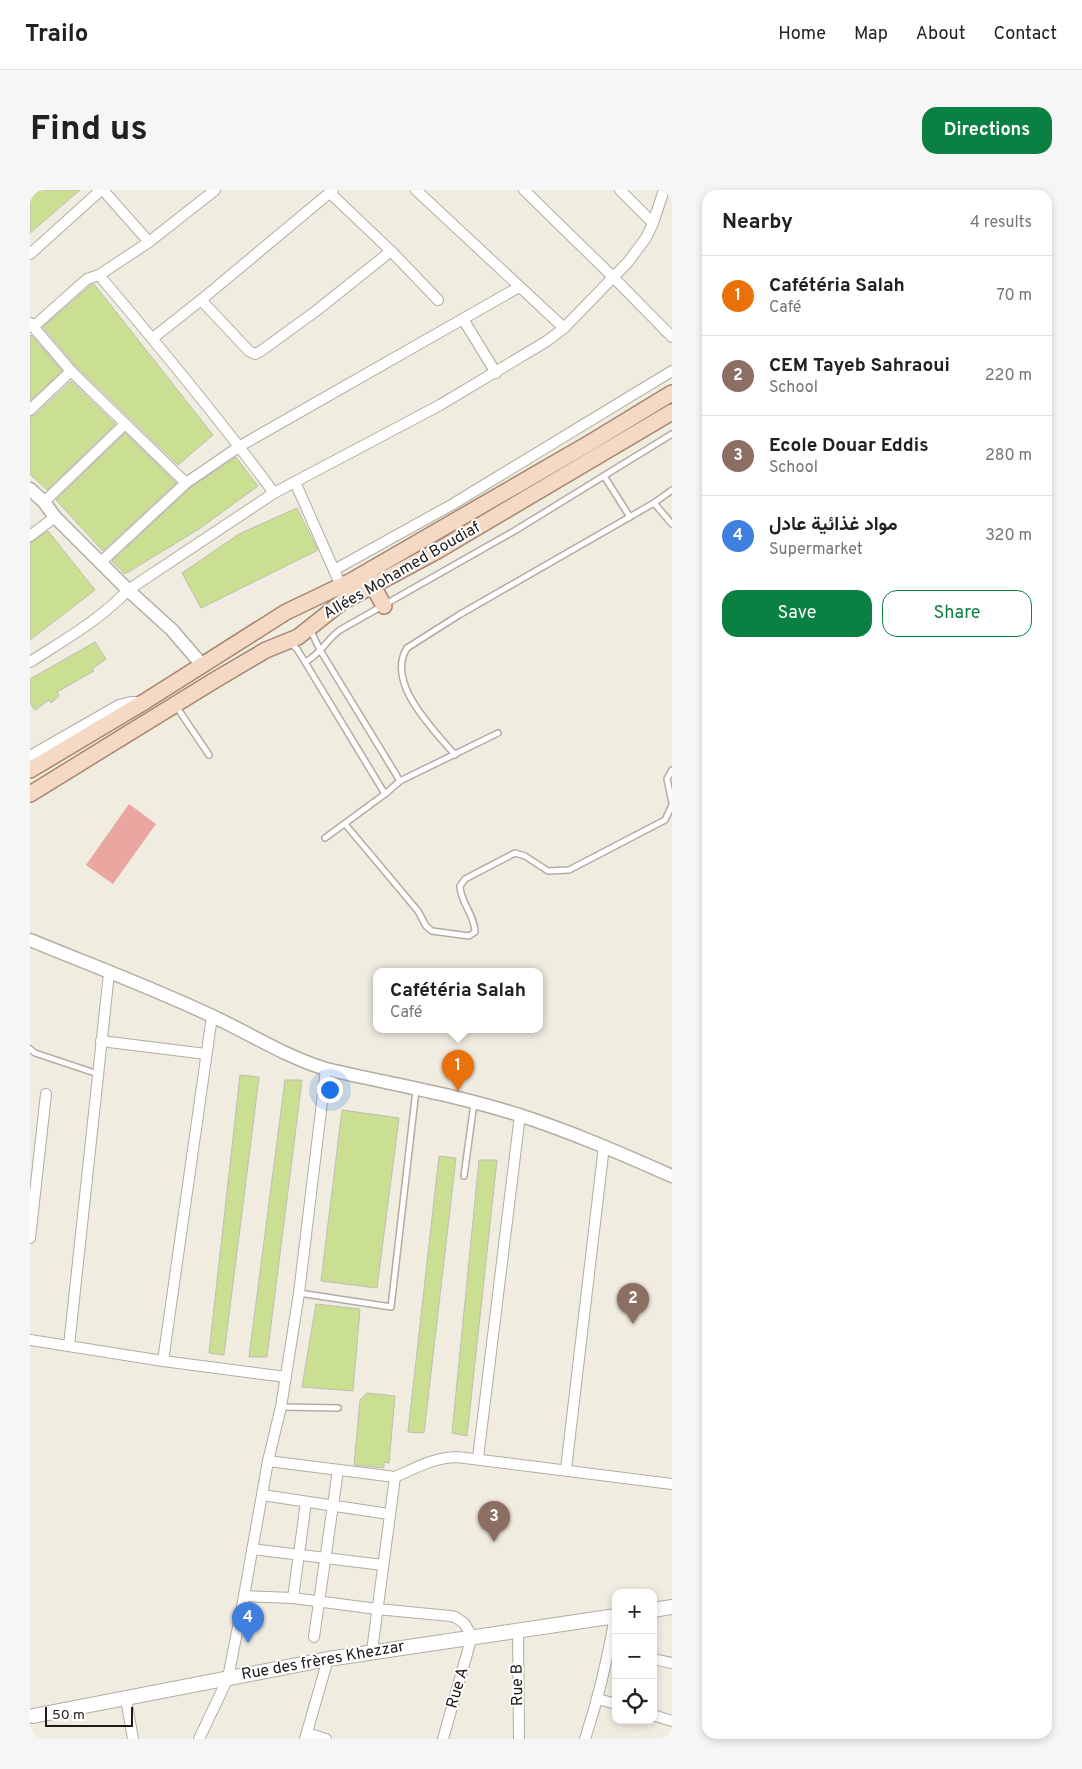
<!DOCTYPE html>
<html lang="en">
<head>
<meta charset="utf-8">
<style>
  :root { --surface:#fff; --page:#f6f6f6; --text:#202124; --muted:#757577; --line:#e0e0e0; --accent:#0b8043 }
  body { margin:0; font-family:Overpass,Vazirmatn,sans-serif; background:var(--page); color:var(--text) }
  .controls { position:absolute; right:15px; bottom:15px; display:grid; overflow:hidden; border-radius:10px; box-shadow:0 2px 8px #0003 }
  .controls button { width:45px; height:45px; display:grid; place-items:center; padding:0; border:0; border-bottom:1px solid var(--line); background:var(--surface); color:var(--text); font:25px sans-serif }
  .scale { position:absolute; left:15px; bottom:12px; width:88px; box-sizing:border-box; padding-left:5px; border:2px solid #1d1b17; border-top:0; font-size:14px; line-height:18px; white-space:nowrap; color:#1d1b17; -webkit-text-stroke:4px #fff; paint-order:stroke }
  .you { position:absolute; left:299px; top:899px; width:18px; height:18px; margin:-12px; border:4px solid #fff; border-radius:50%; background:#1a73e8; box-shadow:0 0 0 8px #1a73e833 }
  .badge { display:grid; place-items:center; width:32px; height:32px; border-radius:50%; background:var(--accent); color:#fff; font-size:16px; font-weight:700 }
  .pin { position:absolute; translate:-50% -41px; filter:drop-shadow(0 1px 2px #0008) }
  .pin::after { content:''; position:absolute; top:26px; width:18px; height:15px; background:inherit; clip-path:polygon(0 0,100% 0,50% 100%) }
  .popup { position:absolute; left:343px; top:778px; width:170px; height:65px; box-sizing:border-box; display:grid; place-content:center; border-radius:10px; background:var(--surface); filter:drop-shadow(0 1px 4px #0005); font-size:16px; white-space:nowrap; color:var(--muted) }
  .popup b { font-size:19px; color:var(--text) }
  .popup::after { content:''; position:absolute; left:50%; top:100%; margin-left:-10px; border:10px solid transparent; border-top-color:var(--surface) }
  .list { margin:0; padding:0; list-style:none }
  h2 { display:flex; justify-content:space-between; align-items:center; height:65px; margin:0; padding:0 20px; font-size:21px }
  h2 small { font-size:16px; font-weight:400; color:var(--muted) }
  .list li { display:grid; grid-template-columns:32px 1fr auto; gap:15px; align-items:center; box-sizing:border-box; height:80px; padding:0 20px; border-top:1px solid var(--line) }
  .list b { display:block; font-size:19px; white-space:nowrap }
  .list p { margin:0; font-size:16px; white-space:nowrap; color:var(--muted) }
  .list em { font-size:16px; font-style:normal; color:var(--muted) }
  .actions { display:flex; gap:10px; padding:15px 20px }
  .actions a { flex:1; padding:11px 0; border:1px solid var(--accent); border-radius:15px; text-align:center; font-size:18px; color:var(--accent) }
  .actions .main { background:var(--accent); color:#fff }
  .icon { flex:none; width:28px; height:28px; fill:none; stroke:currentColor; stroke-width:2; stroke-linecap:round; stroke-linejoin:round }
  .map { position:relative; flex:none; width:642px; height:1549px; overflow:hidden; border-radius:15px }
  header { display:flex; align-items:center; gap:30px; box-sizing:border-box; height:70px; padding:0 25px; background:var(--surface); border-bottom:1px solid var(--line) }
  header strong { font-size:24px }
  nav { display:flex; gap:28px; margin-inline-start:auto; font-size:18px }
  .intro { display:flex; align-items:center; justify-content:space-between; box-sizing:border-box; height:120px; padding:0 30px }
  h1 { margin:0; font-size:35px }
  .button { padding:12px 22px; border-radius:15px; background:var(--accent); color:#fff; font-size:18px; font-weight:700 }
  main { display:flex; gap:30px; padding:0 30px }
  aside { flex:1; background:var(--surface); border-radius:15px; box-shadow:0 2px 8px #0003 }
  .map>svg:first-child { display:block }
</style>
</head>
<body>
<header>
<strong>Trailo</strong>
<nav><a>Home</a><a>Map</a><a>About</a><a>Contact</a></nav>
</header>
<div class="intro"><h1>Find us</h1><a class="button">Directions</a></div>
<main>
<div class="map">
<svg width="642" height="1549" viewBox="0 0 642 1549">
  <rect width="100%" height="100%" fill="#f1ece0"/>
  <polygon fill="#eaa6a0" points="99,614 126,634 83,694 56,675"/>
  <g fill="#cbdf93" stroke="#bbbfb3">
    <polygon points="0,0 50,0 0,43"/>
    <polygon points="64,94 183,245 148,275 46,176 13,137 61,95"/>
    <polygon points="1,145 32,181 0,211 0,146"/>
    <polygon points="41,191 85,234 17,300 0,284 0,227 5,225"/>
    <polygon points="95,243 146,293 73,361 26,310"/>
    <polygon points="206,267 228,296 169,339 95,384 82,371 160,298"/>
    <polygon points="267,318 288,360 171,418 152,383 209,344"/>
    <polygon points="18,341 65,400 0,450 0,353"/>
    <polygon points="65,452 76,469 62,479 64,481 27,502 29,506 21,513 19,510 5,520 0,513 0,489"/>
    <polygon points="210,885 229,887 194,1165 179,1163"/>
    <polygon points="255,890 272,890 237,1167 219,1167"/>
    <polygon points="312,920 369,928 347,1098 291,1091"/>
    <polygon points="409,966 426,968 394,1243 378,1242"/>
    <polygon points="449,970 467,970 437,1246 422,1243"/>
    <polygon points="286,1114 330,1119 323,1201 272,1197"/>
    <polygon points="337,1203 365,1206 359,1273 354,1272 354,1278 324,1275 330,1210"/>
  </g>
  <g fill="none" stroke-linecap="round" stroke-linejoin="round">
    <g stroke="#b2ada2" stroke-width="8">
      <g id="service">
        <polyline points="574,286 600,327"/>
        <polyline points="624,313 642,334"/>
        <polyline points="280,439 290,460 370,591"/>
        <polyline points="259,452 267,459 275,472 355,604"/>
        <path d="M275 472C290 465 297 449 310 440L486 340 642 244"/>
        <polyline points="146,516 179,565"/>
        <path d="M425 565C404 540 355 493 377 458L429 425 624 313 642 300"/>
        <polyline points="642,580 637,589 642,613"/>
        <path d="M315 634 388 721 396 736 402 741 439 746 445 742C445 725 430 712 430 696L435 689 485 663 495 666 518 681 539 680 635 630 642 615"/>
        <polyline points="295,648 355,604 370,591 468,543"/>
        <polyline points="0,859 5,863 68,884"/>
        <polyline points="434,986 444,913"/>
        <polyline points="269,1103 361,1117 386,900"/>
        <polyline points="251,1217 308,1218"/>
      </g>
    </g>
    <g stroke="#b2ada2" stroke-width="12">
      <g id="minor">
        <polyline points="73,0 119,52"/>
        <path d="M185 0 119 52 69 85C129 156 189 228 244 303"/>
        <polyline points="386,0 534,138"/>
        <polyline points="494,0 583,87 642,147"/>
        <polyline points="590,0 623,33"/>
        <polyline points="300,3 361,61 408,110"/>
        <polyline points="0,64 71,0"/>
        <polyline points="171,110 219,161 225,164 231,161 286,121 361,61"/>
        <polyline points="433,129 466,183"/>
        <polyline points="0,133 41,181 156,293"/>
        <polyline points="3,137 57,89 69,85"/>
        <polyline points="123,148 171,110 303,0"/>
        <polyline points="0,220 41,181"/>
        <polyline points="265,292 311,396"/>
        <polyline points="14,312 95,234"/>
        <polyline points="0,346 25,327"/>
        <polyline points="71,372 156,293 210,256 489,97"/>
        <polyline points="304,380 423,314 642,181"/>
        <path d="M0 472C34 450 70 430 98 400L244 303 410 215 517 151 534 138 598 72 616 48 623 33 634 0"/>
        <polyline points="0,566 89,515 101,512 113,512"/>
        <polyline points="71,851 176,864"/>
        <polyline points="0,1048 16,904"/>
        <polyline points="0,1150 133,1171 256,1187"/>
        <polyline points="39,1156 79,783"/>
        <polyline points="133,1171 182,826"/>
        <polyline points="448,1268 490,925"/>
        <polyline points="238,1271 365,1287"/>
        <polyline points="536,1279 574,956"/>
        <polyline points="232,1305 359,1324"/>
        <polyline points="222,1359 353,1375"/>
        <polyline points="214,1406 263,1408 347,1419 420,1426 425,1427 434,1433 442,1446 413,1549"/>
        <polyline points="263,1408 276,1312"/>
        <polyline points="488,1440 489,1549"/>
        <polyline points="284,1447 308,1280"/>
        <path d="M342 1461 365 1287C388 1277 402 1268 427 1267L642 1294"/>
        <polyline points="623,1469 642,1473"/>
        <polyline points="96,1509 103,1549"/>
        <polyline points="568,1509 586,1514"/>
        <polyline points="623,1525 642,1531"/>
        <polyline points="277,1543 296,1549"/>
        <polyline points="169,1549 198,1488 214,1406 238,1271 251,1217 269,1103 296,879"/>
        <polyline points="275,1549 298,1469"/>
        <path d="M555 1549C568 1509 578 1468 585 1426"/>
      </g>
    </g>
    <g stroke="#b2ada2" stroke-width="15">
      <g id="tertiary">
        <polyline points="0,299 14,312 25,327 98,400 142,440 172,475"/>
        <path d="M0 750C61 775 123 798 182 826 221 844 256 867 296 879 360 894 427 905 489 925 542 942 592 964 642 986"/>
      </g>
    </g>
    <g stroke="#b2ada2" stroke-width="16">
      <g id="secondary">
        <polyline points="623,1420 642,1417"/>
        <polyline points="3,1526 298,1469 586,1426"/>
      </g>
    </g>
    <g stroke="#a6866f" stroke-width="18">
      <g id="primary">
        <polyline points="343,396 354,416"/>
        <polyline points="0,580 114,512 256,422 321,391 558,254 642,203"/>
        <polyline points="0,604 185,490 236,460 268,447 312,412 407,361 642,222"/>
      </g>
    </g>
    <use href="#service" stroke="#fff" stroke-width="5"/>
    <use href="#minor" stroke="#fff" stroke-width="10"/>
    <use href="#tertiary" stroke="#fff" stroke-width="12"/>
    <use href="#secondary" stroke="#fff" stroke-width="14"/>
    <use href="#primary" stroke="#f5d9c5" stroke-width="15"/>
  </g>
  <g text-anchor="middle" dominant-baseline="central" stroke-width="4" stroke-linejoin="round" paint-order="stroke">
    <g font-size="16" fill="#1d1b17" stroke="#fff">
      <text transform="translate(372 381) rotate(-30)">Allées Mohamed Boudiaf</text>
      <text transform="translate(293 1471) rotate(-10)">Rue des frères Khezzar</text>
      <text transform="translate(488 1495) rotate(-91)">Rue B</text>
      <text transform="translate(428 1498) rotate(-74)">Rue A</text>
    </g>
  </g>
</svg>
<div class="controls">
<button>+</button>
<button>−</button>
<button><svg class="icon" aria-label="locate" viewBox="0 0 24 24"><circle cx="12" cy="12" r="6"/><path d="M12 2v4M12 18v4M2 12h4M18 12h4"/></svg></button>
</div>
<div class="scale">50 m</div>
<div class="you"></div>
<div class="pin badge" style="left:428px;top:901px;background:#e8710a">1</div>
<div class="popup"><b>Cafétéria Salah</b>Café</div>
<div class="pin badge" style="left:603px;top:1134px;background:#8d6e63">2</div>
<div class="pin badge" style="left:464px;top:1352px;background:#8d6e63">3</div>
<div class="pin badge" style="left:218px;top:1453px;background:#3f7fe0">4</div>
</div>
<aside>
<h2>Nearby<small>4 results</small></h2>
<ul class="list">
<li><span class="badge" style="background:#e8710a">1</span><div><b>Cafétéria Salah</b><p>Café</p></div><em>70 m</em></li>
<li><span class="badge" style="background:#8d6e63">2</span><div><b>CEM Tayeb Sahraoui</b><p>School</p></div><em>220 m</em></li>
<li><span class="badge" style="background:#8d6e63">3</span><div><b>Ecole Douar Eddis</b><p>School</p></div><em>280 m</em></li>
<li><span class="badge" style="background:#3f7fe0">4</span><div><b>مواد غذائية عادل</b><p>Supermarket</p></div><em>320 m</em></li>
</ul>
<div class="actions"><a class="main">Save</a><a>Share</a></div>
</aside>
</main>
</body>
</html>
